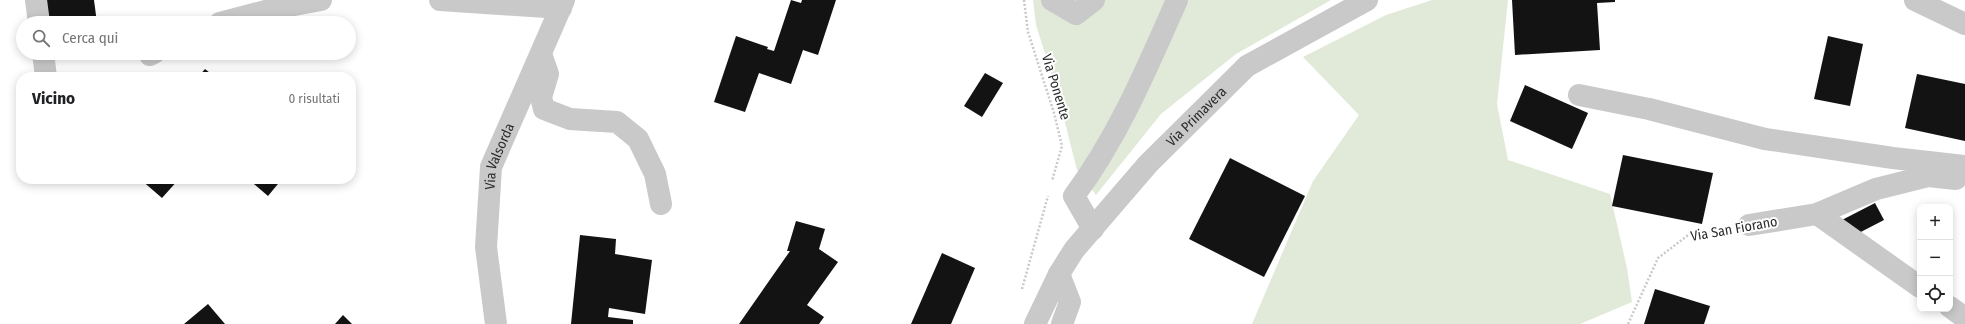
<!DOCTYPE html>
<html lang="it">
<head>
<meta charset="utf-8">
<style>
  :root { --surface:#fff; --page:#f2f2f2; --text:#202124; --muted:#757577; --line:#e0e0e0 }
  body { margin:0; font-family:"Fira Sans Condensed",sans-serif; background:var(--page); color:var(--text) }
  .controls { position:absolute; right:12px; bottom:12px; display:grid; overflow:hidden; border-radius:8px; box-shadow:0 2px 10px #0003 }
  .controls button { width:36px; height:36px; display:grid; place-items:center; padding:0; border:0; border-bottom:1px solid var(--line); background:var(--surface); color:var(--text); font:20px sans-serif }
  .list { margin:0; padding:0; list-style:none }
  h2 { display:flex; justify-content:space-between; align-items:center; height:52px; margin:0; padding:0 16px; font-size:17px }
  h2 small { font-size:13px; font-weight:400; color:var(--muted) }
  .icon { flex:none; width:22px; height:22px; fill:none; stroke:currentColor; stroke-width:2; stroke-linecap:round; stroke-linejoin:round }
  .map { position:relative; flex:none; width:1965px; height:324px; overflow:hidden }
  .search { position:absolute; background:var(--surface); box-shadow:0 2px 10px #0003; left:16px; top:16px; width:340px; height:44px; display:flex; align-items:center; gap:10px; box-sizing:border-box; padding:0 14px; border-radius:22px; color:var(--muted); font-size:15px }
  .panel { position:absolute; background:var(--surface); box-shadow:0 2px 10px #0003; left:16px; top:72px; width:340px; height:112px; border-radius:16px }
  .map>svg:first-child { display:block }
</style>
</head>
<body>
<div class="map">
<svg width="1965" height="324" viewBox="0 0 1965 324">
  <rect width="100%" height="100%" fill="#fff"/>
  <g fill="#e1ead8">
    <polygon points="1033,0 1331,0 1236,54 1161,114 1096,195 1077,170 1058,95 1036,25"/>
    <polygon points="1432,0 1508,0 1497,104 1508,160 1610,194 1627,268 1632,302 1580,324 1252,324 1313,181 1359,115 1303,57 1386,15"/>
  </g>
  <g fill="#131313">
    <polygon points="46,0 94,0 97,23 48,23"/>
    <polygon points="791,0 801,3 802,0 836,0 818,55 803,50 791,84 759,73 745,112 714,102 736,36 768,47 767,49 774,51"/>
    <polygon points="1512,0 1615,0 1615,2 1597,3 1600,50 1515,55"/>
    <polygon points="1828,36 1863,44 1850,106 1814,99"/>
    <polygon points="205,69 215,77 198,77"/>
    <polygon points="985,73 1003,83 982,117 964,106"/>
    <polygon points="1917,74 1965,84 1965,141 1905,128"/>
    <polygon points="1525,85 1588,113 1572,149 1510,121"/>
    <polygon points="1623,155 1713,173 1702,224 1612,206"/>
    <polygon points="1230,158 1305,196 1264,277 1189,239"/>
    <polygon points="140,179 179,179 162,198"/>
    <polygon points="248,179 282,179 268,196"/>
    <polygon points="1875,203 1884,220 1853,236 1840,221"/>
    <polygon points="796,221 825,229 819,249 838,262 807,305 824,317 819,324 739,324 790,251 787,251"/>
    <polygon points="580,235 616,239 615,254 652,260 645,314 609,308 608,317 633,320 633,324 571,324"/>
    <polygon points="942,253 975,268 951,324 911,324"/>
    <polygon points="1655,289 1710,306 1704,324 1644,324"/>
    <polygon points="208,304 225,324 184,324"/>
    <polygon points="343,315 352,324 335,324"/>
  </g>
  <g fill="none" stroke-linecap="round" stroke-linejoin="round">
    <g stroke="#c9c9c9" stroke-width="2.5" stroke-dasharray="2 2" stroke-linecap="butt">
      <polyline points="1024,0 1028,32 1054,113 1062,146 1052,181"/>
      <polyline points="1022,289 1048,196"/>
      <polyline points="1628,324 1658,258 1687,236 1725,229"/>
    </g>
    <g stroke="#c9c9c9" stroke-width="22">
      <polyline points="36,0 39,23"/>
      <polyline points="440,0 561,8"/>
      <polyline points="1052,0 1076,14 1094,0"/>
      <polyline points="1915,0 1965,24"/>
      <polyline points="220,23 273,9 321,0"/>
      <polyline points="43,53 46,77"/>
      <polyline points="541,54 548,74 541,97 544,109 570,119 617,122 638,139 655,174 661,204"/>
      <polyline points="150,55 154,53"/>
      <polyline points="1579,95 1649,109 1765,139 1893,158 1965,166"/>
      <polyline points="1817,214 1920,287"/>
      <polyline points="1749,225 1817,214 1876,189 1928,176 1956,179"/>
      <path d="M1093 229 1074 196C1118 137 1147 68 1177 0"/>
      <polyline points="1059,274 1070,302 1062,324"/>
      <polyline points="1950,307 1965,318"/>
      <path id="s1" d="M496 324 486 247 491 167 564 0"/>
      <path id="s2" d="M1035 324 1059 274 1074 250 1148 164 1247 66 1367 0"/>
    </g>
  </g>
  <g text-anchor="middle" dominant-baseline="central" stroke-width="4" stroke-linejoin="round" paint-order="stroke">
    <g font-size="14" fill="#2c2c2c" stroke="#fff">
      <text transform="translate(1056 87) rotate(73)">Via Ponente</text>
      <text stroke="none"><textPath href="#s2" startOffset="265">Via Primavera</textPath></text>
      <text stroke="none"><textPath href="#s1" startOffset="170">Via Valsorda</textPath></text>
      <text transform="translate(1734 229) rotate(-10)">Via San Fiorano</text>
    </g>
  </g>
</svg>
<div class="controls">
<button>+</button>
<button>−</button>
<button><svg class="icon" aria-label="locate" viewBox="0 0 24 24"><circle cx="12" cy="12" r="6"/><path d="M12 2v4M12 18v4M2 12h4M18 12h4"/></svg></button>
</div>
<div class="search"><svg class="icon" aria-label="search" viewBox="0 0 24 24"><circle cx="10" cy="10" r="6"/><path d="M15 15l6 6"/></svg>Cerca qui</div>
<section class="panel">
<h2>Vicino<small>0 risultati</small></h2>
<ul class="list">
</ul>
</section>
</div>
</body>
</html>
